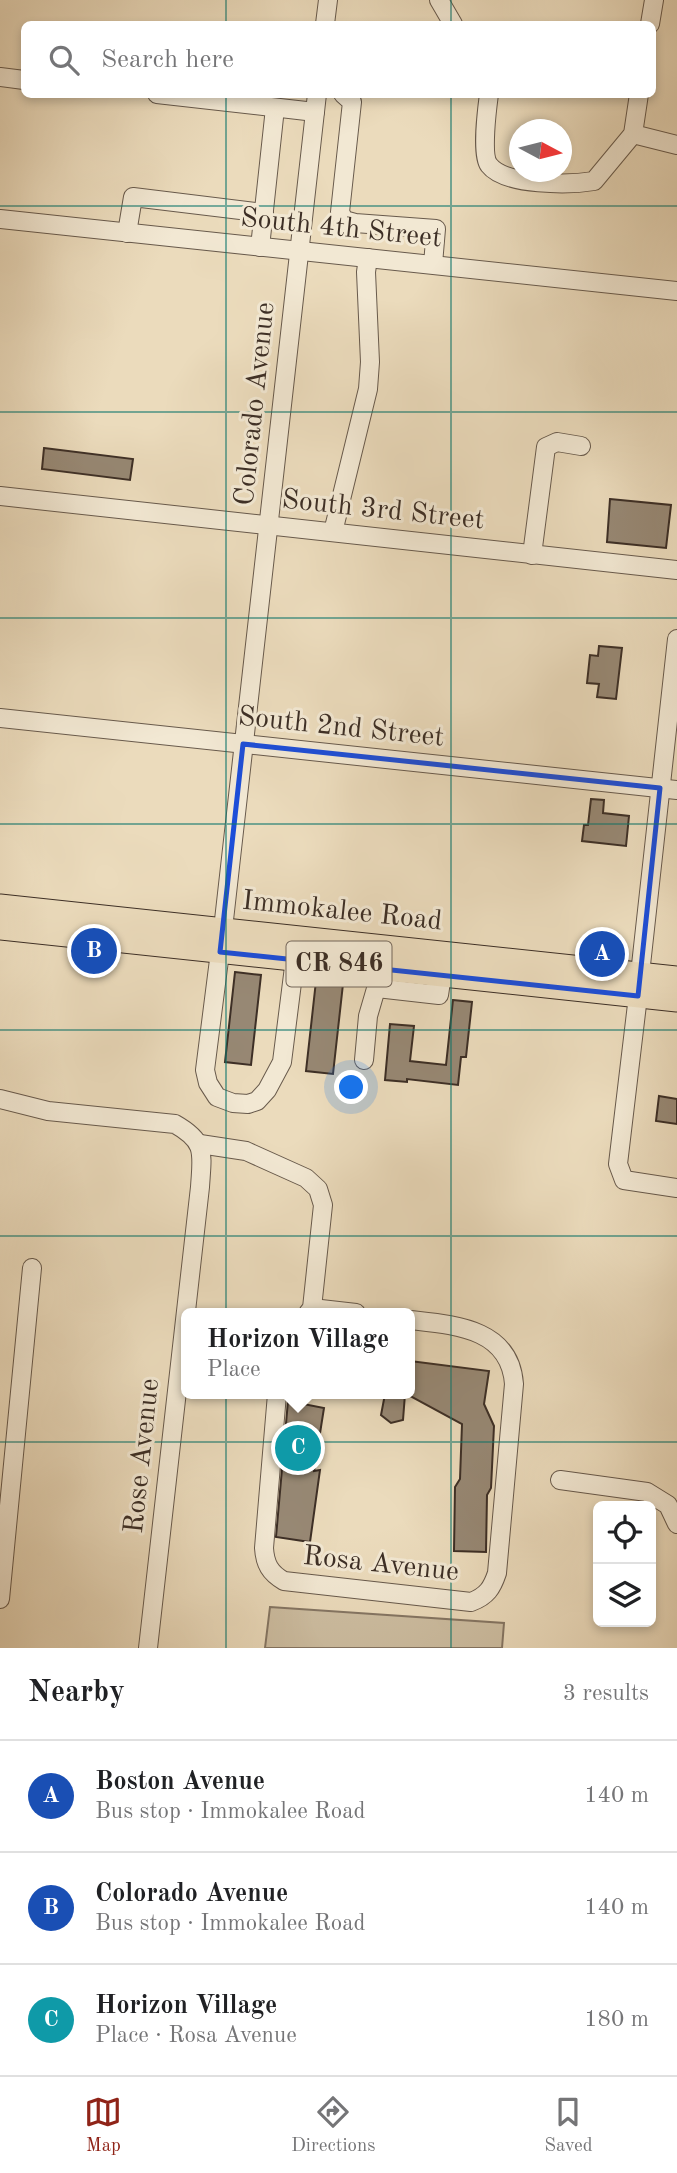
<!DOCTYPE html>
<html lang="en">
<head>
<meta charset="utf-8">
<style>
  :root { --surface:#fff; --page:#f6f6f6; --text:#202124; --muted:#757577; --line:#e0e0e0; --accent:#8f2418 }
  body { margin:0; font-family:"Old Standard TT",serif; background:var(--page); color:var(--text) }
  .controls { position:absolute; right:21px; bottom:21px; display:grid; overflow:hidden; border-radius:10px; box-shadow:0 4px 10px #0003 }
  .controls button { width:63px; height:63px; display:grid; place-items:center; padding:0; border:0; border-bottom:2px solid var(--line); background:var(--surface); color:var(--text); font:35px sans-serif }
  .compass { position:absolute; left:509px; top:119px; width:63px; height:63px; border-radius:50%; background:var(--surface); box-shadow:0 4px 10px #0003; rotate:97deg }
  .you { position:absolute; left:352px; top:1088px; width:24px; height:24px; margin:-18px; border:5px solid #fff; border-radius:50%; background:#1a73e8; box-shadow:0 0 0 10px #1a73e833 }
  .badge { display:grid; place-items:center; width:46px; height:46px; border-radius:50%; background:var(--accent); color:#fff; font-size:23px; font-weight:700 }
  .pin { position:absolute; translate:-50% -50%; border:4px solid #fff; box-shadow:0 2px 7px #0006 }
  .popup { position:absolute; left:181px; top:1308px; width:234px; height:91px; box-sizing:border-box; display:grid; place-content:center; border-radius:10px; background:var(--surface); filter:drop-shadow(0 2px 5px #0005); font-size:23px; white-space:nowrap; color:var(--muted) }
  .popup b { font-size:26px; color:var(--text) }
  .popup::after { content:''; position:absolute; left:50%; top:100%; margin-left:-14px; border:14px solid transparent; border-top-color:var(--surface) }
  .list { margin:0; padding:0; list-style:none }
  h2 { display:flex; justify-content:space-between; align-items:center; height:91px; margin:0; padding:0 28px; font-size:30px }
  h2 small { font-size:23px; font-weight:400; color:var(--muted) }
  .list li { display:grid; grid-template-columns:46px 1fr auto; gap:21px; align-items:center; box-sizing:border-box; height:112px; padding:0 28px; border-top:2px solid var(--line) }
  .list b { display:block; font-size:26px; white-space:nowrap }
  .list p { margin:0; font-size:23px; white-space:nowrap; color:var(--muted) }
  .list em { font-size:23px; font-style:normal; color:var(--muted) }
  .icon { flex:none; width:38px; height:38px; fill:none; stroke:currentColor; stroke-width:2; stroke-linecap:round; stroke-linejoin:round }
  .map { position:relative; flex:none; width:677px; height:1648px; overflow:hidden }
  .search { position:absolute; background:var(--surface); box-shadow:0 4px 10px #0003; left:21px; right:21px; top:21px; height:77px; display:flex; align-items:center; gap:18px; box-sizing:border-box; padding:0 24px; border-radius:10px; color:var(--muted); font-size:26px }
  .sheet { height:427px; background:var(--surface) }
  nav { display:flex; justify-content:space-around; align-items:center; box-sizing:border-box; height:98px; border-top:2px solid var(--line); background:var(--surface); font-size:19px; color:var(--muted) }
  nav a { display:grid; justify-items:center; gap:4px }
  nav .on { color:var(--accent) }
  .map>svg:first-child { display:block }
</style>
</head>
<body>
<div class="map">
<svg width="677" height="1648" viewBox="0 0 677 1648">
  <rect width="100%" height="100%" fill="#ebdbbc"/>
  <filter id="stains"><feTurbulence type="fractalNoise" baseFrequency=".00286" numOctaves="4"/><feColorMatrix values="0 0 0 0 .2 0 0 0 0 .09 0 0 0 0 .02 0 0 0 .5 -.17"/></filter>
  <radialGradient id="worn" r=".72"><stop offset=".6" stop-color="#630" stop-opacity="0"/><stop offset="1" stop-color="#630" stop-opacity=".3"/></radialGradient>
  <polygon fill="#cdbea2" stroke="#857664" stroke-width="2" points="270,1607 504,1623 502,1648 265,1648"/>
  <g fill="#978874" stroke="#3d2f26" stroke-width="2">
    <polygon points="44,448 133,459 130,480 42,469"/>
    <polygon points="610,499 671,505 666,548 607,542"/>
    <polygon points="599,646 622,648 616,699 597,697 599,684 587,683 590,655 598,656"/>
    <polygon points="591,799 604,800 603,813 629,816 626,846 582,841 584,825 588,825"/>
    <polygon points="235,972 261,975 251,1065 225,1062"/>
    <polygon points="316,981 343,984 333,1074 306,1071"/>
    <polygon points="453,1000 472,1002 466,1057 461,1057 458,1085 407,1079 407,1082 385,1080 390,1024 414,1026 410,1061 446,1065"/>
    <polygon points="659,1096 677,1099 677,1124 656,1121"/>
    <polygon points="410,1361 489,1371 484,1404 494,1426 491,1488 487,1495 486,1552 454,1551 455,1487 460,1479 462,1424 410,1396"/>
    <polygon points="385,1394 405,1394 403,1420 391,1423 381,1415"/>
    <polygon points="288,1401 324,1408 314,1471 320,1470 310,1542 276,1537"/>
  </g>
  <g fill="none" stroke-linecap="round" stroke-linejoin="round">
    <g stroke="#685a4c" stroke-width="20">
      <g id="minor">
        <polyline points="439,0 453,24"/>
        <polyline points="325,24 328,0"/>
        <polyline points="650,24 654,0"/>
        <polyline points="0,77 24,80"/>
        <polyline points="157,94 315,112"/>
        <polyline points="343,94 352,102 340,212 344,220 355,223 436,229 433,264"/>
        <path d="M489 94C487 109 481 155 489 165 505 186 570 185 594 181L633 134 639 94"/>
        <polyline points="633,134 677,145"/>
        <polyline points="0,219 677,291"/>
        <polyline points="127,233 133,197 264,213"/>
        <polyline points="260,247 275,108"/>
        <polyline points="0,496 677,570"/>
        <polyline points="333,532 368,389 370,362 366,272 368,258"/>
        <polyline points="532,555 546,447 557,442 581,446"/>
        <polyline points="0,718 677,790"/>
        <polyline points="223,929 317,94"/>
        <polyline points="220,952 205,1070 208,1083 217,1097 233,1103 248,1104 257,1101 267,1090 282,1062 295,959"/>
        <polyline points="640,974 677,639"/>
        <polyline points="377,988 439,995 442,975"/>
        <polyline points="638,996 618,1164 624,1180 677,1188"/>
        <polyline points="364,1060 368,1016 382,968"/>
        <path d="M0 1099 48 1111 175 1124C207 1142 202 1154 200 1187L148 1648"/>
        <polyline points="200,1144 246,1151 306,1178 318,1189 323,1205 312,1308 308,1313"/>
        <polyline points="312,1308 356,1313"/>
        <path d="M277 1394 264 1548C265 1564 270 1573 284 1581L471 1602C487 1596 492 1588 497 1573L514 1384C510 1328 454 1325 410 1320"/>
        <polyline points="560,1480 647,1492 668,1505 677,1524"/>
        <polyline points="0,1599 32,1268"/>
      </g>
    </g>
    <g stroke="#3d2f26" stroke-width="25">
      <g id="major">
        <polyline points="0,906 677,978"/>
        <polyline points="0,928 677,1000"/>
      </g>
    </g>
    <use href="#minor" stroke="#f2e8d3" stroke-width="18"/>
    <use href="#major" stroke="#ebdbbc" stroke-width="23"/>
  </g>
  <path fill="none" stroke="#1d4ed8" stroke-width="5" stroke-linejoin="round" d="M243 744 660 788 638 996 220 952Z"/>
  <path fill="none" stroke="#0f766e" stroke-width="2" stroke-opacity="0.55" d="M226 0V24M451 0V24M226 94V1648M451 94V1648M0 206H677M0 412H677M0 618H677M0 824H677M0 1030H677M0 1236H677M0 1442H677"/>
  <g text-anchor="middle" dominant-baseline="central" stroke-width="6" stroke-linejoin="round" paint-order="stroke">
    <rect fill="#f2e8d3" stroke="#73665a" stroke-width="2" x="286.5" y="941.5" width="105" height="45" rx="5"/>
    <g font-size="26" font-weight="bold" fill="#3d2f26">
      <text x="339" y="964">CR 846</text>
    </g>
    <g font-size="28" fill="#3d2f26" stroke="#f2e8d3">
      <text transform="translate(341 229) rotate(6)">South 4th Street</text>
      <text transform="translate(256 404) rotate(-84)">Colorado Avenue</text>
      <text transform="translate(383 511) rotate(6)">South 3rd Street</text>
      <text transform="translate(341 728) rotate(6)">South 2nd Street</text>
      <text transform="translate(342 912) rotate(6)">Immokalee Road</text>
      <text transform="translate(143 1456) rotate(-84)">Rose Avenue</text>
      <text transform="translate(381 1565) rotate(6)">Rosa Avenue</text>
    </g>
  </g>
  <rect width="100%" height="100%" filter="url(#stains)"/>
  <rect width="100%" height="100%" fill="url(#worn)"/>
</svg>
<div class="controls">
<button><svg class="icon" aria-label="locate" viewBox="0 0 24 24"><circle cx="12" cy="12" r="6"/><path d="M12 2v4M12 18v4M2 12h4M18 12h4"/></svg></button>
<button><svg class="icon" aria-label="layers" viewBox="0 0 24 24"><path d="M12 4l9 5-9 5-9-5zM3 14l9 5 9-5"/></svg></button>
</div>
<svg class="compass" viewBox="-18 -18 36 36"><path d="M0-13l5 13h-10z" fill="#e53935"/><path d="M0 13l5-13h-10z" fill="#757577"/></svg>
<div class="you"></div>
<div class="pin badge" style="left:602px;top:954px;background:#1a4fb4">A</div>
<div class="pin badge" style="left:94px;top:951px;background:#1a4fb4">B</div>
<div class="pin badge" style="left:298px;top:1448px;background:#0f9aa8">C</div>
<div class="popup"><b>Horizon Village</b>Place</div>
<div class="search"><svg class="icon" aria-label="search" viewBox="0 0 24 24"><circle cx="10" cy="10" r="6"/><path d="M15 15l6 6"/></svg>Search here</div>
</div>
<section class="sheet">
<h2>Nearby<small>3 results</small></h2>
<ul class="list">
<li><span class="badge" style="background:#1a4fb4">A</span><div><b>Boston Avenue</b><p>Bus stop · Immokalee Road</p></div><em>140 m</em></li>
<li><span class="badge" style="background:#1a4fb4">B</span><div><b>Colorado Avenue</b><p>Bus stop · Immokalee Road</p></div><em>140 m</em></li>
<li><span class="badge" style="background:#0f9aa8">C</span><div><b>Horizon Village</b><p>Place · Rosa Avenue</p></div><em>180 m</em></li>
</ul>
</section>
<nav>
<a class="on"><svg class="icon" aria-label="map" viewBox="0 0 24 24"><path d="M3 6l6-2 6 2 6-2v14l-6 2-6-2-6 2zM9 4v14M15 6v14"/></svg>Map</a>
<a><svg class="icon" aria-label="directions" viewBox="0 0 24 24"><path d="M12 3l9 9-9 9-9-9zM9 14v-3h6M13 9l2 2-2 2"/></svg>Directions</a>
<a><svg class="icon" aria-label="saved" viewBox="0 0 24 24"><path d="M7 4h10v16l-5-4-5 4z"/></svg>Saved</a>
</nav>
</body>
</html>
